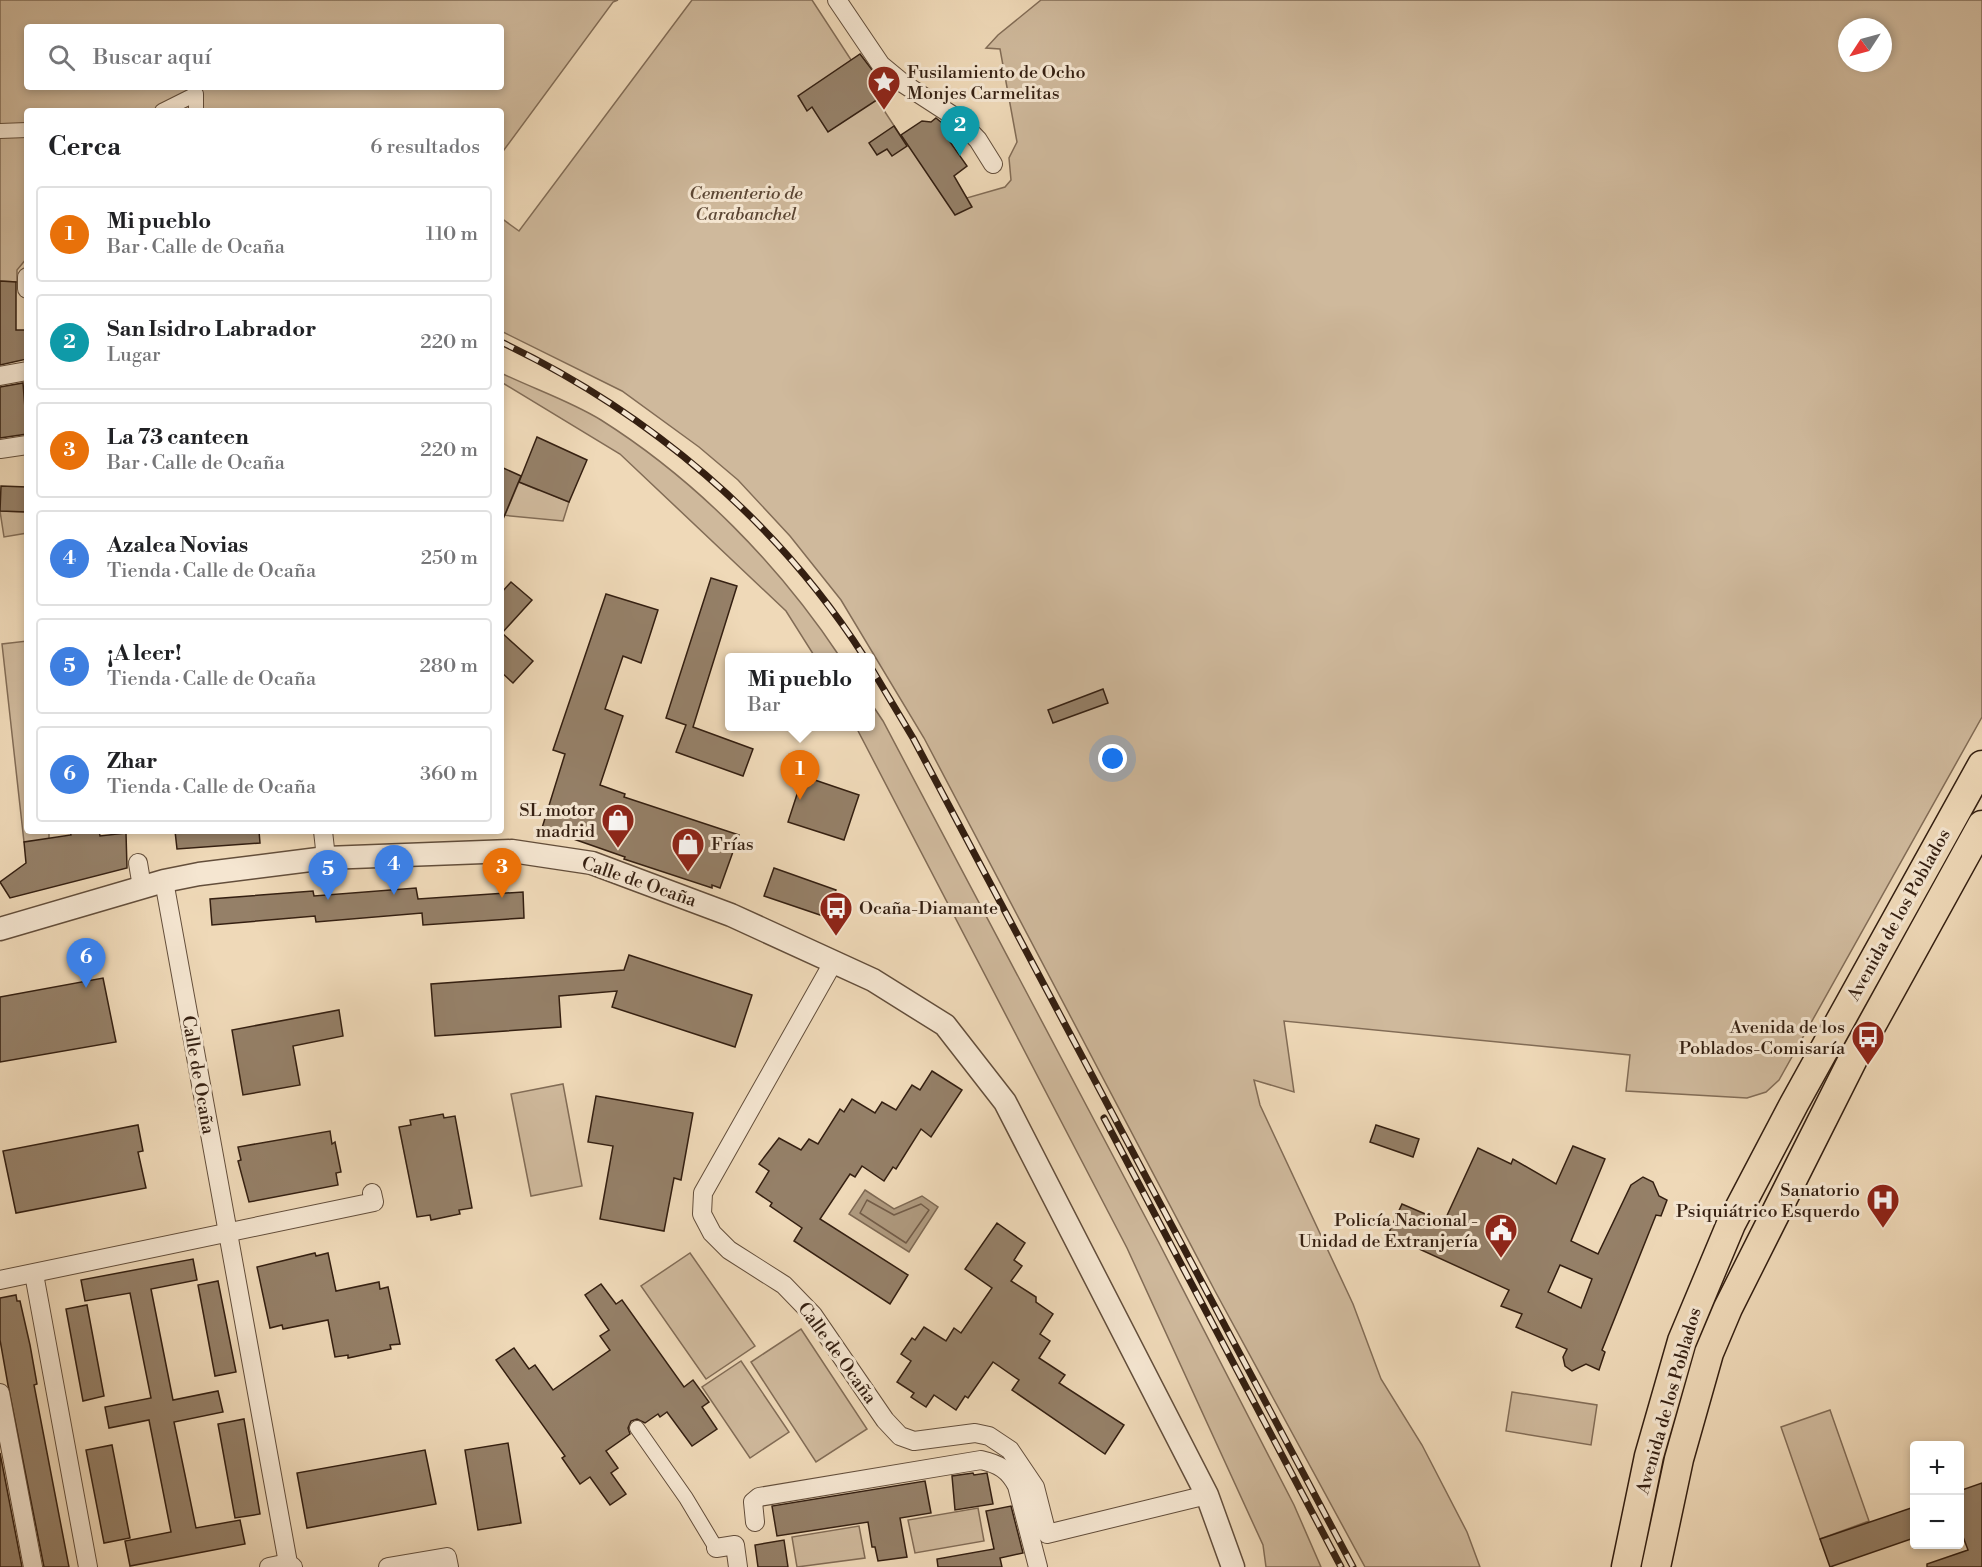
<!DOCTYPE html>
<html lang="es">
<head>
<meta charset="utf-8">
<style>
  :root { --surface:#fff; --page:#f2f2f2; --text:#202124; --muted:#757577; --line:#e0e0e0; --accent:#8f2418 }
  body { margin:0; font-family:"Libre Bodoni",serif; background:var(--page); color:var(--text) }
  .controls { position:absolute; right:18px; bottom:18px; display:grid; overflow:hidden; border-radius:6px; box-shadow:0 3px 9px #0003 }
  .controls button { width:54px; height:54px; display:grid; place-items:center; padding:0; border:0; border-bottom:2px solid var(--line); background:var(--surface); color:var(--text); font:30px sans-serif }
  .compass { position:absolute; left:1838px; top:18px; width:54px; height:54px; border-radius:50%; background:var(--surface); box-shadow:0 3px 9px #0003; rotate:234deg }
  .you { position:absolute; left:1113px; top:759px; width:21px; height:21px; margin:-15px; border:4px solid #fff; border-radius:50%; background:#1a73e8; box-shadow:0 0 0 9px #1a73e833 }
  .badge { display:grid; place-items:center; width:39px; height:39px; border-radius:50%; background:var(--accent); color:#fff; font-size:20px; font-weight:700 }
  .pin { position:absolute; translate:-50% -50px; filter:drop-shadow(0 2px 3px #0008) }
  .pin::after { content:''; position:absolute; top:32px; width:21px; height:18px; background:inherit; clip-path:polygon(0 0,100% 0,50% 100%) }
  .popup { position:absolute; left:725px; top:653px; width:150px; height:78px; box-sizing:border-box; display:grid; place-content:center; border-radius:6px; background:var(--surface); filter:drop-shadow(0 2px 4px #0005); font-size:20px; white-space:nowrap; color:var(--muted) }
  .popup b { font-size:22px; color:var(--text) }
  .popup::after { content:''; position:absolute; left:50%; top:100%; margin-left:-12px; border:12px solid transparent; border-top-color:var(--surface) }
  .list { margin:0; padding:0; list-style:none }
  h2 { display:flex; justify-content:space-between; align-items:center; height:78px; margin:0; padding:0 24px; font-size:26px }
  h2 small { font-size:20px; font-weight:400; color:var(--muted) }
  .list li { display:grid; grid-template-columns:39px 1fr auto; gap:18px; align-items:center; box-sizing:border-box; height:96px; margin:0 12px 12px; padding:0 12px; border:2px solid var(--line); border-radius:6px }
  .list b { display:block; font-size:22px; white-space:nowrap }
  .list p { margin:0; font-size:20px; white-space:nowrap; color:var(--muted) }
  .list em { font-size:20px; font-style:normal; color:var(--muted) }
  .icon { flex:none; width:33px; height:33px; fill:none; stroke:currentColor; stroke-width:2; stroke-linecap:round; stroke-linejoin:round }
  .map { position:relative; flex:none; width:1982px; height:1567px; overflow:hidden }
  .search { position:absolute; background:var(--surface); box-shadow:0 3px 9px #0003; left:24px; top:24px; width:480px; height:66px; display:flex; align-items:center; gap:15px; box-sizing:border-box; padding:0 21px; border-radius:6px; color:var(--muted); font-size:22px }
  .panel { position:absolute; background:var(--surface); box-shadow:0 3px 9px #0003; left:24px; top:108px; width:480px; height:726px; border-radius:6px }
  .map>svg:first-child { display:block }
</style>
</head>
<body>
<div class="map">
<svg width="1982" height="1567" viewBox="0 0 1982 1567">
  <rect width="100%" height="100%" fill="#efd9b8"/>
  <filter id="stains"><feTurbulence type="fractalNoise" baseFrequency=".00333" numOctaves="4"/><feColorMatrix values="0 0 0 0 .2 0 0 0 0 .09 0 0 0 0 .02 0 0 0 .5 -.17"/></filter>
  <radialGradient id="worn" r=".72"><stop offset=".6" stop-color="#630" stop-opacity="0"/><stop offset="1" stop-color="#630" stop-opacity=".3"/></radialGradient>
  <g fill="#cfb99c" stroke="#826c56" stroke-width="1.5" fill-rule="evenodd">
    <path d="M0 0H618L613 2 501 154V111H27V258L17 270V282L0 281ZM27 27H501V87H27Z"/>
    <path d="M692 0H812L902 138 910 133 967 198 1005 187 1011 180 1009 158 1017 142 1000 49 986 48 998 35 1041 0H1982V717L1779 1080 1766 1092 1747 1098 1626 1091 1630 1055 1284 1021 1294 1092 1254 1080 1260 1105 1353 1304 1381 1379 1422 1445 1467 1532 1480 1567H1365L1215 1291 924 738 841 600 790 536 738 480 699 447 622 391 501 331V218L519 231ZM1847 27H1883V63H1847Z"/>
    <path d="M501 373C534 389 570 401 601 420 696 480 778 564 840 657H815L786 611 620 454 501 382Z"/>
    <polygon points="543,478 552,495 569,502 563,521 501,515 505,515 519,482 538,490"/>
    <polygon points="0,511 27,512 27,533 4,537"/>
    <polygon points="27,641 27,831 49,831 49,840 24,842 2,644"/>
    <polygon points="871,703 883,721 1158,1241 1294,1505 1321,1567 1266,1567 1263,1545 1127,1248 856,727 870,726"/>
    <polygon points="563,1084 582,1186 531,1196 511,1094"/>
    <polygon points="690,1253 755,1346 706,1379 641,1286"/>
    <polygon points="801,1329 867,1429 816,1462 751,1362"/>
    <polygon points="741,1361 789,1432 750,1458 702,1387"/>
    <polygon points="1512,1392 1597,1405 1591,1445 1506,1431"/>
    <polygon points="1830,1410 1869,1521 1820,1539 1781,1427"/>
    <polygon points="978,1508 984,1541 915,1553 908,1520"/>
    <polygon points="859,1526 865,1558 797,1567 792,1537"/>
  </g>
  <polygon fill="#af9a7f" stroke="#7e6953" stroke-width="1.5" points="865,1190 894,1209 922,1196 938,1207 909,1252 849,1214"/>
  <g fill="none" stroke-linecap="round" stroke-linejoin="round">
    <polygon stroke="#725c48" stroke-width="1.5" points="867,1200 894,1215 921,1204 929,1210 906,1243 860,1213"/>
  </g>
  <g fill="#958068" stroke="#341f11" stroke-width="1.5" fill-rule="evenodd">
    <polygon points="860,54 889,92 828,132 812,107 807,111 798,96"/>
    <polygon points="936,118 948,128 943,132 967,166 954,176 972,207 955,215 901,135 922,121 931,122"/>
    <polygon points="894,126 907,146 892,156 887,149 877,155 869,143"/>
    <polygon points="0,281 16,282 16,330 27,330 27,359 0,365"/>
    <polygon points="23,383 27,434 0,438 0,387"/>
    <polygon points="537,437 587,460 569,502 519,482"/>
    <polygon points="501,467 521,476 501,524"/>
    <polygon points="1,486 27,487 27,512 0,511"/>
    <polygon points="711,578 737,586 693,727 753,749 743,776 676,752 686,725 666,718"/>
    <polygon points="511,582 532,600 502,633 533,661 513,683 501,672 501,593"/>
    <polygon points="606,594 658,610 641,663 623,656 605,709 623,716 600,785 625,794 624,797 739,835 720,888 712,885 712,888 624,859 625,857 542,828 565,754 553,750"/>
    <polygon points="1103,689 1108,703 1053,723 1048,710"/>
    <polygon points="803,776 859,795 844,840 788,822"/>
    <polygon points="70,831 99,831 100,836 126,833 127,868 10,898 0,882 26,863 24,842 71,835"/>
    <polygon points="175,831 259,831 260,843 177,849"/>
    <polygon points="774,868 836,890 826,917 764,896"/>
    <polygon points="416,888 418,899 523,892 524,918 423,925 422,913 316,922 315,916 212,925 210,899 313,891 314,896"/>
    <polygon points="629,955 752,995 735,1047 612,1007 617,991 559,996 561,1027 435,1036 431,984 624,970"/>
    <polygon points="103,978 116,1042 0,1062 0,997"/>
    <polygon points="339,1010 343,1036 293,1046 300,1085 243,1095 232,1030"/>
    <polygon points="932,1071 962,1090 931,1137 921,1129 896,1169 893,1167 884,1181 862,1166 855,1177 850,1174 820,1219 908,1275 890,1304 794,1241 802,1228 770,1206 772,1203 756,1192 769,1171 759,1164 779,1138 801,1150 809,1139 818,1144 840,1109 844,1112 852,1099 875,1113 882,1102 896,1110 912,1085 920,1090"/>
    <polygon points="596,1096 693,1113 681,1180 674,1178 664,1231 600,1219 613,1146 588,1142"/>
    <polygon points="443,1114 444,1118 455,1116 472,1208 459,1210 460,1214 431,1220 430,1215 417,1217 399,1127 411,1125 410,1120"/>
    <polygon points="138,1125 143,1151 138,1152 146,1188 16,1213 3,1151"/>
    <polygon points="1376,1125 1419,1139 1413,1157 1370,1142"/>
    <polygon points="330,1131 332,1144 335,1142 341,1172 336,1173 338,1185 249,1202 238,1161 241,1160 238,1147"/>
    <path d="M1573 1146 1605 1159 1571 1241 1598 1254 1631 1185 1643 1177 1653 1182 1659 1196 1667 1200 1661 1216 1656 1215 1602 1350 1605 1352 1599 1370 1586 1364 1572 1371 1565 1366 1563 1357 1567 1349 1516 1327 1522 1314 1501 1306 1509 1290 1404 1242 1402 1247 1386 1239 1402 1204 1444 1222 1478 1148 1511 1164 1513 1159 1556 1184ZM1560 1265 1592 1279 1581 1308 1548 1292Z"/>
    <polygon points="997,1223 1025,1243 1014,1260 1022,1266 1011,1281 1036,1297 1036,1302 1053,1314 1040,1334 1050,1341 1039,1358 1065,1375 1059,1383 1124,1425 1105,1454 1012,1390 1019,1380 993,1362 968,1398 965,1396 956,1410 934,1395 926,1407 911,1397 914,1393 897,1382 911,1361 901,1354 912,1338 915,1340 924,1327 946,1341 954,1328 961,1333 992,1288 965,1269"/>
    <polygon points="315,1253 316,1256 328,1253 336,1291 379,1282 380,1289 388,1287 400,1344 390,1345 391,1349 348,1358 348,1355 335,1357 328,1320 283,1329 282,1325 270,1328 257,1267"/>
    <polygon points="193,1259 197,1280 151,1289 173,1400 218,1391 223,1412 174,1422 196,1528 240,1520 245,1544 130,1566 125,1541 171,1532 149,1420 109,1428 105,1407 151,1398 130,1293 85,1301 81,1280"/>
    <polygon points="218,1281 236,1372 215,1376 198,1285"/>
    <polygon points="601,1284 616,1304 622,1300 684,1387 693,1380 709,1402 702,1407 717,1429 692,1446 667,1412 660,1417 658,1414 645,1423 637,1419 631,1421 628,1428 630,1434 606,1451 618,1468 611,1473 626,1494 610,1505 590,1477 580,1484 562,1458 565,1456 496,1360 514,1348 529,1369 535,1365 553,1390 610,1350 600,1336 609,1330 585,1295"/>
    <polygon points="16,1295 17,1301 20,1301 30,1345 37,1384 34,1385 69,1567 44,1567 8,1385 0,1340 0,1298"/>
    <polygon points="87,1305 104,1396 83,1401 66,1309"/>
    <polygon points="244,1419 260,1514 235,1518 218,1424"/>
    <polygon points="508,1443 521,1523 478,1530 465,1450"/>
    <polygon points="112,1445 130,1538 104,1543 86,1450"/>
    <polygon points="425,1450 436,1504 307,1528 297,1473"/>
    <polygon points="0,1453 22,1567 0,1567"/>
    <polygon points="973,1473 974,1475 987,1473 993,1504 955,1510 952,1476"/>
    <polygon points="925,1481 931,1513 900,1518 907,1557 878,1561 875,1547 872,1547 868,1522 777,1536 772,1506"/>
    <polygon points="1982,1483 1982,1567 1927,1567 1927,1564 1968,1550 1959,1526 1959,1491"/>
    <polygon points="1011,1506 1023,1553 1000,1558 1002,1567 938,1567 937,1559 994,1549 986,1511"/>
    <polygon points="1914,1507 1914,1538 1830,1567 1820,1539"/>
    <polygon points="784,1540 788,1567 758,1567 755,1545"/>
  </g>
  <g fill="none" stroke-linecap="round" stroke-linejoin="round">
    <g stroke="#634e3b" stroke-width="16">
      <g id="pedestrian">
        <polyline points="162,111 196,94 196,111"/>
        <polyline points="0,131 27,130"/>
        <polyline points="637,1428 686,1498 716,1548"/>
      </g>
    </g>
    <g stroke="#634e3b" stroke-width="20">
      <g id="minor">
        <polyline points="837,0 881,65 904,84 958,119 978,140 993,164"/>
        <polyline points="27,277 27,289"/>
        <polyline points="0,376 27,371"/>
        <polyline points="0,449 27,445"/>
        <polyline points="323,831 326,858"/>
        <polyline points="138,863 142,887"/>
        <polyline points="164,881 288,1563 293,1567"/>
        <polyline points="834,961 703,1193 702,1214 712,1233 729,1250 784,1285 813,1315 885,1420 900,1436 914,1441 975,1433 989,1436 1010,1450 1035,1487 1047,1534 1207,1495"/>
        <polyline points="34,1274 88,1567"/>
        <polyline points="0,1280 374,1202 372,1193"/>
        <polyline points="0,1393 33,1567"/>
        <path d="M755 1522 753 1502 759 1497 981 1460C999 1464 1009 1470 1017 1486L1038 1567"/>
        <polyline points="716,1548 735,1545 738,1567"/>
        <polyline points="269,1567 288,1563"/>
        <polyline points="388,1567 447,1557 449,1567"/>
      </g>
    </g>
    <g stroke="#634e3b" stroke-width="25">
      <polyline id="tertiary" points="0,929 164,881 199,874 326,858 512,851 592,863 731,915 873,980 945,1025 1005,1102 1207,1495 1233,1567"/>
    </g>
    <g stroke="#341f11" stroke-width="31">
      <g id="primary">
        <polyline points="1626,1567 1649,1456 1682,1341 1731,1224 1794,1104 1982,765"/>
        <polyline points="1656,1567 1679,1459 1709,1353 1728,1308 1854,1057 1982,825"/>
      </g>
    </g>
    <use href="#pedestrian" stroke="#f5e6d1" stroke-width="14"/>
    <use href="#minor" stroke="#f5e6d1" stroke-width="18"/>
    <use href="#tertiary" stroke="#f5e6d1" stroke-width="22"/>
    <use href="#primary" stroke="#efd9b8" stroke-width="28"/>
    <g stroke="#341f11" stroke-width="7">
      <g id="rail">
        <path d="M501 342C648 412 777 520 865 658"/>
        <polyline points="870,666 913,738 1353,1567"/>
        <polyline points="1104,1118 1341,1567"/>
      </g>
    </g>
    <use href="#rail" stroke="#f5e6d1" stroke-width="4.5" stroke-dasharray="14" stroke-linecap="butt"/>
  </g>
  <defs>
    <g id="sight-pin" transform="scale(1.725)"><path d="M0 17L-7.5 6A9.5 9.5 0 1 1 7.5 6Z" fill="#8f2418" stroke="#f5e6d1"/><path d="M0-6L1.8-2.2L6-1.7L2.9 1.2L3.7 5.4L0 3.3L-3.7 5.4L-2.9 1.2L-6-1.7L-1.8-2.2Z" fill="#fff"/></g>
    <g id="shop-pin" transform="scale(1.725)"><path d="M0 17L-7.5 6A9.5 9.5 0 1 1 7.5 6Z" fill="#8f2418" stroke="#f5e6d1"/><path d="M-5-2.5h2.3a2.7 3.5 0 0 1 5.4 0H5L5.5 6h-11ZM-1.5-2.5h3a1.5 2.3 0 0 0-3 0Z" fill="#fff"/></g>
    <g id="bus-pin" transform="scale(1.725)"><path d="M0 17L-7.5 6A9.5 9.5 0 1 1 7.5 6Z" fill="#8f2418" stroke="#f5e6d1"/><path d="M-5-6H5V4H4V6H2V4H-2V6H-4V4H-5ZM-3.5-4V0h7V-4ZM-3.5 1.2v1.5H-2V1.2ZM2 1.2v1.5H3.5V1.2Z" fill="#fff"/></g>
    <g id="hospital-pin" transform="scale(1.725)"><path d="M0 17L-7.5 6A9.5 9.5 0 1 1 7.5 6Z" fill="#8f2418" stroke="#f5e6d1"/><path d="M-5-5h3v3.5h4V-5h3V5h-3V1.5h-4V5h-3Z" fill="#fff"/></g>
    <g id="civic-pin" transform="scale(1.725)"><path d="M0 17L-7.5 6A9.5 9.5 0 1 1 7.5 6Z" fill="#8f2418" stroke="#f5e6d1"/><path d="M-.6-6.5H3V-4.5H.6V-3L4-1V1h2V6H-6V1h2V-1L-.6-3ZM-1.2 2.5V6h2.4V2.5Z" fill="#fff"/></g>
  </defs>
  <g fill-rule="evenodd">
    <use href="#sight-pin" x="884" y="82"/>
    <use href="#shop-pin" x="618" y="820"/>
    <use href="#shop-pin" x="688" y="844"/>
    <use href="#bus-pin" x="836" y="908"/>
    <use href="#bus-pin" x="1868" y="1037"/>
    <use href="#hospital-pin" x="1883" y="1200"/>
    <use href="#civic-pin" x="1501" y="1230"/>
  </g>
  <g text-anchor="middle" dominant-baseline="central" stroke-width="6" stroke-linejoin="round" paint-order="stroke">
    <g font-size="18" fill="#341f11" stroke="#f5e6d1" text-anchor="end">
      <text x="907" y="72" text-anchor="start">Fusilamiento de Ocho<tspan x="907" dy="21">Monjes Carmelitas</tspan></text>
      <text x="595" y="810">SL motor<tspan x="595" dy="21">madrid</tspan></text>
      <text x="711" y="844" text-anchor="start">Frías</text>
      <text x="859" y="908" text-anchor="start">Ocaña-Diamante</text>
      <text x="1845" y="1027">Avenida de los<tspan x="1845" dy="21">Poblados-Comisaría</tspan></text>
      <text x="1860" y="1190">Sanatorio<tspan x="1860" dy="21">Psiquiátrico Esquerdo</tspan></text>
      <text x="1478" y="1220">Policía Nacional -<tspan x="1478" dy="21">Unidad de Extranjería</tspan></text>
    </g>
    <g font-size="18" font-style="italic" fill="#5b4634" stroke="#f5e6d1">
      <text x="746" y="193">Cementerio de<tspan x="746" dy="21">Carabanchel</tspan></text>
    </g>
    <g font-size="18" fill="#341f11" stroke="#f5e6d1">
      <text transform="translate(639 882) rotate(19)">Calle de Ocaña</text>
      <text transform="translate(1899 915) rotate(-61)">Avenida de los Poblados</text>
      <text transform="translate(198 1075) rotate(80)">Calle de Ocaña</text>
      <text transform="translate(837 1353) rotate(54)">Calle de Ocaña</text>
      <text transform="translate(1669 1401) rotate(-74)">Avenida de los Poblados</text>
    </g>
  </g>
  <rect width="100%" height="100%" filter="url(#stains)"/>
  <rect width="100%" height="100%" fill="url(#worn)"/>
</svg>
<div class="controls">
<button>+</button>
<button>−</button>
</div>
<svg class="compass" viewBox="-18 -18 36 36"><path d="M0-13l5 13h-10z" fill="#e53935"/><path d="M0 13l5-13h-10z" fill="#757577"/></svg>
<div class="you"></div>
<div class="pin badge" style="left:800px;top:800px;background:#e8710a">1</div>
<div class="popup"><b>Mi pueblo</b>Bar</div>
<div class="pin badge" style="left:960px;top:156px;background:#0f9aa8">2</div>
<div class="pin badge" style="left:502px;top:898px;background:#e8710a">3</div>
<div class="pin badge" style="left:394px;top:895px;background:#3f7fe0">4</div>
<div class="pin badge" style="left:328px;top:900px;background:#3f7fe0">5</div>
<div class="pin badge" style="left:86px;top:988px;background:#3f7fe0">6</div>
<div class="search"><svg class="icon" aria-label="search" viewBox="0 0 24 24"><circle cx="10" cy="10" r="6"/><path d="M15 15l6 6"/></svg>Buscar aquí</div>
<section class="panel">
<h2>Cerca<small>6 resultados</small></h2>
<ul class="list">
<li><span class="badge" style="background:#e8710a">1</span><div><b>Mi pueblo</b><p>Bar · Calle de Ocaña</p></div><em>110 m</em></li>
<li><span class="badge" style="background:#0f9aa8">2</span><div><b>San Isidro Labrador</b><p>Lugar</p></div><em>220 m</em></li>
<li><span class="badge" style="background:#e8710a">3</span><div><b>La 73 canteen</b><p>Bar · Calle de Ocaña</p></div><em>220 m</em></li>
<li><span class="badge" style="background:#3f7fe0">4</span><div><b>Azalea Novias</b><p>Tienda · Calle de Ocaña</p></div><em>250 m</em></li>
<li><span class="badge" style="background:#3f7fe0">5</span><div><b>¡A leer!</b><p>Tienda · Calle de Ocaña</p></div><em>280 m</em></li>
<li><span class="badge" style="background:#3f7fe0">6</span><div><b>Zhar</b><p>Tienda · Calle de Ocaña</p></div><em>360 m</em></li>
</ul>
</section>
</div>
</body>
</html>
